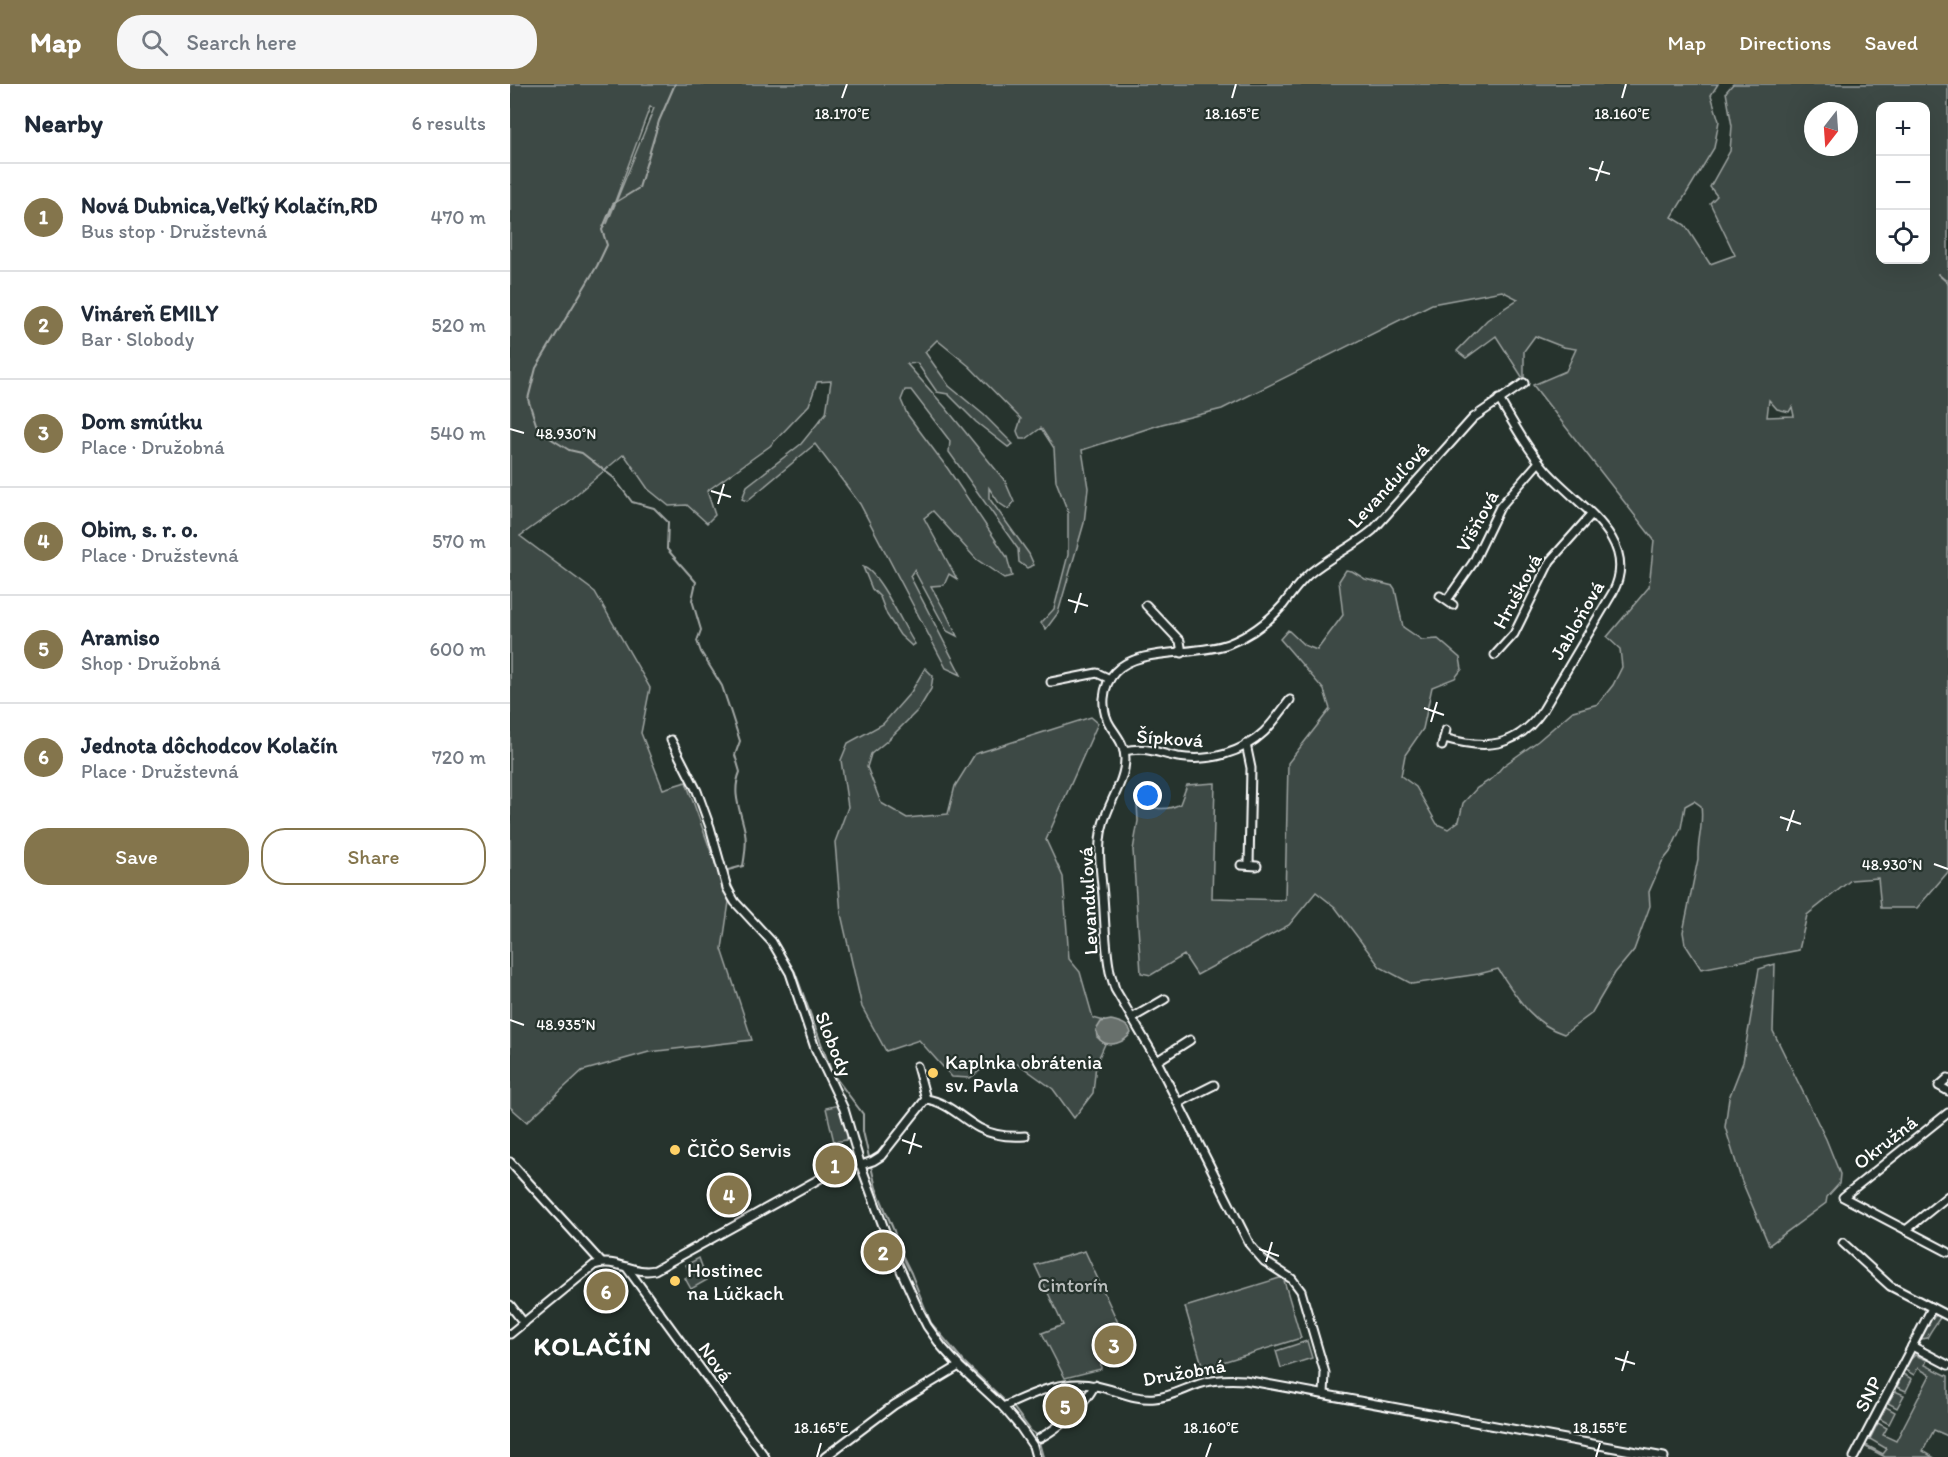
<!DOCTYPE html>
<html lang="en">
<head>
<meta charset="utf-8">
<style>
  :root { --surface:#fff; --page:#f6f6f7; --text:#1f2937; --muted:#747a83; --line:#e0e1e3; --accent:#84754c }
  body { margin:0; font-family:Itim,sans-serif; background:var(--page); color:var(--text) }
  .controls { position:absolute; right:18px; top:18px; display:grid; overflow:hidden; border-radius:12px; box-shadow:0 6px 24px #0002 }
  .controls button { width:54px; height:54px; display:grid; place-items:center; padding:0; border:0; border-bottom:2px solid var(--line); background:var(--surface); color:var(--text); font:30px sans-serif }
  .compass { position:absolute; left:1294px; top:18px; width:54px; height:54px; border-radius:50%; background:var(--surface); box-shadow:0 6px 24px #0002; rotate:197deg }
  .you { position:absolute; left:638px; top:712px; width:21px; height:21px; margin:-15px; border:4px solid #fff; border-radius:50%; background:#1a73e8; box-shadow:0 0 0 9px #1a73e833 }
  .badge { display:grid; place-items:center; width:39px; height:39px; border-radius:50%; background:var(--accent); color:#fff; font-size:20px; font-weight:700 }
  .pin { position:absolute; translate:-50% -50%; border:3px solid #fff; box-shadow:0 2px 6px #0006 }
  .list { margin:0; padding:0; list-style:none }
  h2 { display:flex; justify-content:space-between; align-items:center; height:78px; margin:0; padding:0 24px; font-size:26px }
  h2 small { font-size:20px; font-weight:400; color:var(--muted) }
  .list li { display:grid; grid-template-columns:39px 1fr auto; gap:18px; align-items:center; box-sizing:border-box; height:108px; padding:0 24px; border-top:2px solid var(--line) }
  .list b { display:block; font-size:22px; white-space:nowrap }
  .list p { margin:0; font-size:20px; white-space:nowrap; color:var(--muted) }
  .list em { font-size:20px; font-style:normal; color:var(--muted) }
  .actions { display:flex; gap:12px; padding:18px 24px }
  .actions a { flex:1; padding:14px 0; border:2px solid var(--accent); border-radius:24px; text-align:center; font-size:21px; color:var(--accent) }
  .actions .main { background:var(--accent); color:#fff }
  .icon { flex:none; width:33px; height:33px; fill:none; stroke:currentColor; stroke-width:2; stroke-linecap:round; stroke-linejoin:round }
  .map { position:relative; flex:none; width:1438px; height:1373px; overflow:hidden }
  header { display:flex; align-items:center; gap:36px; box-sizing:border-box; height:84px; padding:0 30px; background:var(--accent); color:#fff }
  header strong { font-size:28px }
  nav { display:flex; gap:33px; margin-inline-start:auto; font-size:21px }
  .search { width:420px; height:54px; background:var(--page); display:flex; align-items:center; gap:15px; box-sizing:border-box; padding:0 21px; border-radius:24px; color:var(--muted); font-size:22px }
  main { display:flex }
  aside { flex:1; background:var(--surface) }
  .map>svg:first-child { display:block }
</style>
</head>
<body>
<header>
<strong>Map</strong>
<div class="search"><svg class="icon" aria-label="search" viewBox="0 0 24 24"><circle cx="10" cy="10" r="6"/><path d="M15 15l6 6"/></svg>Search here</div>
<nav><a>Map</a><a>Directions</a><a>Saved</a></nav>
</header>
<main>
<aside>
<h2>Nearby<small>6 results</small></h2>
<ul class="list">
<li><span class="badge">1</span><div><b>Nová Dubnica,Veľký Kolačín,RD</b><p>Bus stop · Družstevná</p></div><em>470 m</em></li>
<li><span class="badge">2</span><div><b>Vináreň EMILY</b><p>Bar · Slobody</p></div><em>520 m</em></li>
<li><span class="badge">3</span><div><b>Dom smútku</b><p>Place · Družobná</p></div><em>540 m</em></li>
<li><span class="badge">4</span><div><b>Obim, s. r. o.</b><p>Place · Družstevná</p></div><em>570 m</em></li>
<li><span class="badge">5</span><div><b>Aramiso</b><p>Shop · Družobná</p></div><em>600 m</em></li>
<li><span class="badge">6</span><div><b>Jednota dôchodcov Kolačín</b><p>Place · Družstevná</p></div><em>720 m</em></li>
</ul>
<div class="actions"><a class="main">Save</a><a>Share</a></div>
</aside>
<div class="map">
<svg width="1438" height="1373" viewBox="0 0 1438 1373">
  <rect width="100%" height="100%" fill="#26332d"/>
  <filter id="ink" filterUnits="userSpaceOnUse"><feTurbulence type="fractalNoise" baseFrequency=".0167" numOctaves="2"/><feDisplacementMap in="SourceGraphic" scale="12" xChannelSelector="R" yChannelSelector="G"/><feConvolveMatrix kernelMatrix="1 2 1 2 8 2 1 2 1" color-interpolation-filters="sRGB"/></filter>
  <g filter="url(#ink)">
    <g fill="#3e4944" stroke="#9ea4a2" stroke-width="1.5" fill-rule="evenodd">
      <path d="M0 0H1208L1201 11 1209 37 1204 64 1162 133 1175 141 1200 180 1225 171 1200 119 1207 112 1200 103 1220 67 1222 42 1216 8 1223 0H1438V788L1407 824H1371L1368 794 1341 796 1297 831 1289 866 1191 885 1175 860 1173 848 1188 775C1187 756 1194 741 1191 722L1184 717 1175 722 1171 744 1160 768 1152 778 1139 808 1140 822 1124 866 1105 889 1081 930 1054 950C1022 940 1006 912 988 885L969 890 902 900 870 883 825 823 806 808 779 841 687 891 674 871 641 891 631 889 623 766 628 737 627 719C643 724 655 728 670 720L677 701 705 699 702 814 775 816 778 679 820 625 814 606 770 555 778 546 794 561 807 566 833 531 829 497 836 486 842 487 855 495 883 502 885 505 893 543 912 556 928 555 950 574 952 585 945 594 922 603 913 645 895 671 891 692 906 703 927 740 938 745 949 737 953 719 967 704 983 694 993 682 1028 657 1063 627 1088 620 1103 601 1112 583 1110 565 1097 553 1139 503 1144 456 1023 301 1056 287 1066 265 1053 263 1025 252 1014 267V296L986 252 956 274 947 267 977 236 1008 215 992 207 922 220 712 325 652 340 572 366 578 404 574 439 548 529 536 545 531 539 544 525 558 471V428L546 397 544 364 531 344 516 355H510L507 347 511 335 459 282 427 256 415 268 439 302 474 331 503 360 498 363 466 338 438 310 427 308 407 279 397 280 435 323 495 397 504 418 498 425 489 419 479 404V414L519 470 524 481 517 484 509 478 508 465 439 368 440 357 401 306H395L391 316 397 330 438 385 497 473 502 492 494 494 466 475 423 427 414 434 447 495 439 490 434 501 421 502 436 529 447 552 437 547 404 486 400 492 451 591 436 584 350 420 305 360 237 417 232 415 237 402 291 360 316 329 321 297 307 298 299 321 260 362 197 407 205 431 197 439 177 421 159 422 138 405 114 370 56 419 10 452 85 508 140 604 131 649 153 705 176 698 219 818 212 865 242 956 139 968 72 987 17 1038 0 1023ZM1370 22H1416V176H1370ZM140 23 144 24 97 140V139ZM1303 27H1339V63H1303ZM1259 316 1267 325 1279 328 1282 323 1284 332 1257 333Z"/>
      <path d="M353 483C369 487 394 544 405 560L402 562 390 551 377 531 370 513 362 505Z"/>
      <polygon points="415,584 423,592 421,605 409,625 378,656 361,670 357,683 371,719 397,734 438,730 445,702 465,670 581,633 588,639 536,756 553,793 559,875 570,888 583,934 594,937 586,946 587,953 595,960 586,980 583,1009 564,1034 543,1005 507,979 479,980 460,994 442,993 409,956 376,967 352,923 331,830 325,758 338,723 331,676 338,659 373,640 401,608"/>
      <polygon points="1265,880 1263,947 1316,1055 1330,1090 1329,1100 1317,1113 1316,1119 1259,1161 1231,1095 1215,1043 1219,1014 1233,978 1249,885"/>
      <polygon points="329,1021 338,1052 336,1056 324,1058 316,1024"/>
      <polygon points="575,1167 610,1243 590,1251 591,1285 555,1294 532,1249 553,1241 525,1181"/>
      <polygon points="189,1174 197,1196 181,1205 175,1194 181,1191 176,1181"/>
      <polygon points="773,1193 791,1254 693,1284 675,1223"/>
      <path d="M1427 1231 1431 1232C1426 1240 1421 1246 1417 1254L1411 1255 1421 1235Z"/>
      <polygon points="797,1257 802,1274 771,1284 766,1267"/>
      <polygon points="1405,1271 1417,1276 1415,1281 1438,1292 1438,1352 1424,1346 1413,1367 1423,1373 1375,1373 1356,1363 1356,1361 1373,1370 1377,1365 1360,1355 1368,1339 1377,1344 1373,1351 1386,1357 1420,1291 1408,1284 1404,1291 1395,1286 1401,1275"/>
      <polygon points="1393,1290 1402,1295 1396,1307 1387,1303"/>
      <polygon points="1385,1307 1394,1311 1387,1324 1378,1319"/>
      <polygon points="1376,1323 1385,1328 1379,1340 1370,1335"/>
    </g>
    <path fill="#67706c" stroke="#a4a9a7" stroke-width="1.5" d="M601 936C609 938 619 940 621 949 614 959 600 964 590 956L586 946 591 938Z"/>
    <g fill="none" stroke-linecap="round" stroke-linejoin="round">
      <g stroke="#a4a9a7" stroke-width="2">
        <path d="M165 0 149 37 129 104 103 120 92 146 97 161 87 182 26 284 18 315 26 340 35 351 59 366 72 369 104 394 122 418 144 424 158 438 157 465 186 498 182 516 191 546 187 557 191 568 212 602 220 626 230 657 225 671 230 688C221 710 231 727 235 748 237 759 235 771 233 782L218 786V793L227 815"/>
        <polyline points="1428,190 1438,199"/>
        <polyline points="235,824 265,855 285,888 322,989 353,1030 353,1047 366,1104 384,1147 389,1165 401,1189 421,1239 455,1279 493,1315"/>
        <polyline points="504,1324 521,1347 527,1351 533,1373"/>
      </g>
      <g stroke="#fff" stroke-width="11">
        <g id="minor">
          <polyline points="930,512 943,521"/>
          <polyline points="937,516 963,479 990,423 1029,378"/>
          <polyline points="636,521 670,557 672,569"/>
          <polyline points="985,571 1004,550 1040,477 1081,431"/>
          <polyline points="541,598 587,589 600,595"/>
          <path d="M934 654C976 666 1007 664 1033 626L1103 508C1131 454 1066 421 1035 385 1017 364 1003 339 989 315"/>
          <polyline points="161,656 187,707 200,743 217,804 225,818 262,858 280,889 305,964 334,1025 350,1079 383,1169 407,1222 417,1242 432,1263 449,1282 493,1323 510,1343 523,1362 526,1373"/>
          <polyline points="736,660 741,684 739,781"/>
          <polyline points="932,662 936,646"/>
          <path d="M614 667C637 662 647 669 668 673 699 678 732 669 754 648 764 638 772 626 780 616"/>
          <polyline points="731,781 747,782"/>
          <polyline points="622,934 655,915"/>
          <polyline points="647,977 680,956"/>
          <polyline points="1438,994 1429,1002 1438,1007"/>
          <path d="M416 1015C437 1018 451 1034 469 1044 482 1051 500 1053 515 1052"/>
          <polyline points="668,1019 704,1001"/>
          <polyline points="1438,1029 1333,1113 1438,1168"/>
          <polyline points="0,1078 91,1178"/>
          <polyline points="351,1081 363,1077 371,1072 416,1015 407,982"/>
          <polyline points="1396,1146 1438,1112"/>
          <polyline points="1333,1159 1380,1202 1438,1232"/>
          <polyline points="117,1184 255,1373"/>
          <polyline points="0,1221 14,1239"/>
          <path d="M0 1250 84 1181C106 1173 123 1191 145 1186L320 1089 350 1079"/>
          <polyline points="1402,1262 1438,1281"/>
          <path d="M814 1310 815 1289 791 1207 782 1195 754 1177 740 1161 647 977 605 905 600 888C595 863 595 837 593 812 591 789 587 766 592 744 597 720 615 699 615 675 615 662 608 653 601 643 590 626 592 602 605 588 627 563 686 572 718 560 739 552 758 538 773 521 781 510 789 499 799 490 819 473 843 463 863 446L963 334 1014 299"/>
          <path d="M493 1323C521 1310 554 1294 586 1302 607 1306 623 1316 645 1314 661 1313 674 1305 689 1300 704 1295 719 1295 735 1296L1154 1373"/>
          <path d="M530 1354C553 1341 572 1324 585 1301"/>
          <polyline points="315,1373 384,1321 449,1282"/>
          <polyline points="1344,1373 1422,1224"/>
        </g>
      </g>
      <use href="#minor" stroke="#26332d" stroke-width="7"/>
    </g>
  </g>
  <path fill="none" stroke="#fff" stroke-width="2" d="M332 14 337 0M722 14 726 0M1112 14 1116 0M1079 84 1100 90M1086 97 1093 77M0 345 14 349M201 407 221 413M208 420 214 400M558 516 578 522M565 529 571 509M914 624 934 631M921 638 927 618M1270 733 1291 740M1277 747 1284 726M1424 780 1438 785M0 936 14 941M392 1056 412 1063M399 1070 405 1049M749 1165 769 1172M756 1178 762 1158M1105 1274 1125 1280M1112 1287 1118 1267M307 1373 311 1359M696 1373 701 1359M1086 1373 1090 1359"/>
  <g fill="#ffd166" stroke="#26332d" stroke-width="2">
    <circle cx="423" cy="989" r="6"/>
    <circle cx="165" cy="1066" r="6"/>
    <circle cx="165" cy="1197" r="6"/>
  </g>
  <g text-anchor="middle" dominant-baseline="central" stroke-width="4.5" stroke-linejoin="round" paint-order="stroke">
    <g font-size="20" fill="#fff" stroke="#26332d">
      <text transform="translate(878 401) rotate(-47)">Levanduľová</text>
      <text transform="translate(967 437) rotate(-61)">Višňová</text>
      <text transform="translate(1007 507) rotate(-62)">Hrušková</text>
      <text transform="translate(1067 536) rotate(-60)">Jabloňová</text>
      <text transform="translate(660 654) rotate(4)">Šípková</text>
      <text transform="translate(578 817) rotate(-93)">Levanduľová</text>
      <text transform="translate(324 960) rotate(68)">Slobody</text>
      <text transform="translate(1375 1058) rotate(-38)">Okružná</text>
      <text transform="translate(206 1278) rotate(54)">Nová</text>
      <text transform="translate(674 1288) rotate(-10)">Družobná</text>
      <text transform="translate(1358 1310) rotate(-63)">SNP</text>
    </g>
    <g font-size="20" fill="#fff" stroke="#26332d" text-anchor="start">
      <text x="435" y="978">Kaplnka obrátenia<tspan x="435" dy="23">sv. Pavla</tspan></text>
      <text x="177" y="1066">ČIČO Servis</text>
      <text x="177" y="1186">Hostinec<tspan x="177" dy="23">na Lúčkach</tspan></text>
    </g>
    <g font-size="20" fill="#bbbfbe" stroke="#26332d">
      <text x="563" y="1201">Cintorín</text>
    </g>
    <g font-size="26" font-weight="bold" letter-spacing="1.5" fill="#fff" stroke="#26332d">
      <text x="83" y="1262">KOLAČÍN</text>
    </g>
  </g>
  <g font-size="15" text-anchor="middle" fill="#fff" stroke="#26332d" stroke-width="4.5" stroke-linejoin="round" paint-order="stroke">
    <text x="332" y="35">18.170°E</text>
    <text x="722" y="35">18.165°E</text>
    <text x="1112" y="35">18.160°E</text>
    <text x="56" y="355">48.930°N</text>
    <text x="1382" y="786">48.930°N</text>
    <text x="56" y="946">48.935°N</text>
    <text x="311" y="1349">18.165°E</text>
    <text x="701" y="1349">18.160°E</text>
    <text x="1090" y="1349">18.155°E</text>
  </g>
</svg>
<div class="controls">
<button>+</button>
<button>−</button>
<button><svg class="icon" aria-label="locate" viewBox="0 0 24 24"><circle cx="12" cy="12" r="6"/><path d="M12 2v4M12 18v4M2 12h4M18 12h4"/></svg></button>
</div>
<svg class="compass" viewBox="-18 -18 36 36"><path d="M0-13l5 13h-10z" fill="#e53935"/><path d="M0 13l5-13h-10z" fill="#747a83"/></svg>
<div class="you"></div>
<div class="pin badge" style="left:325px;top:1081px">1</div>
<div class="pin badge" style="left:373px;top:1168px">2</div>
<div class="pin badge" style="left:604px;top:1261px">3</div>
<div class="pin badge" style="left:219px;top:1111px">4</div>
<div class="pin badge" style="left:555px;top:1322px">5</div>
<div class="pin badge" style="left:96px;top:1207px">6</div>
</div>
</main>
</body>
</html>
